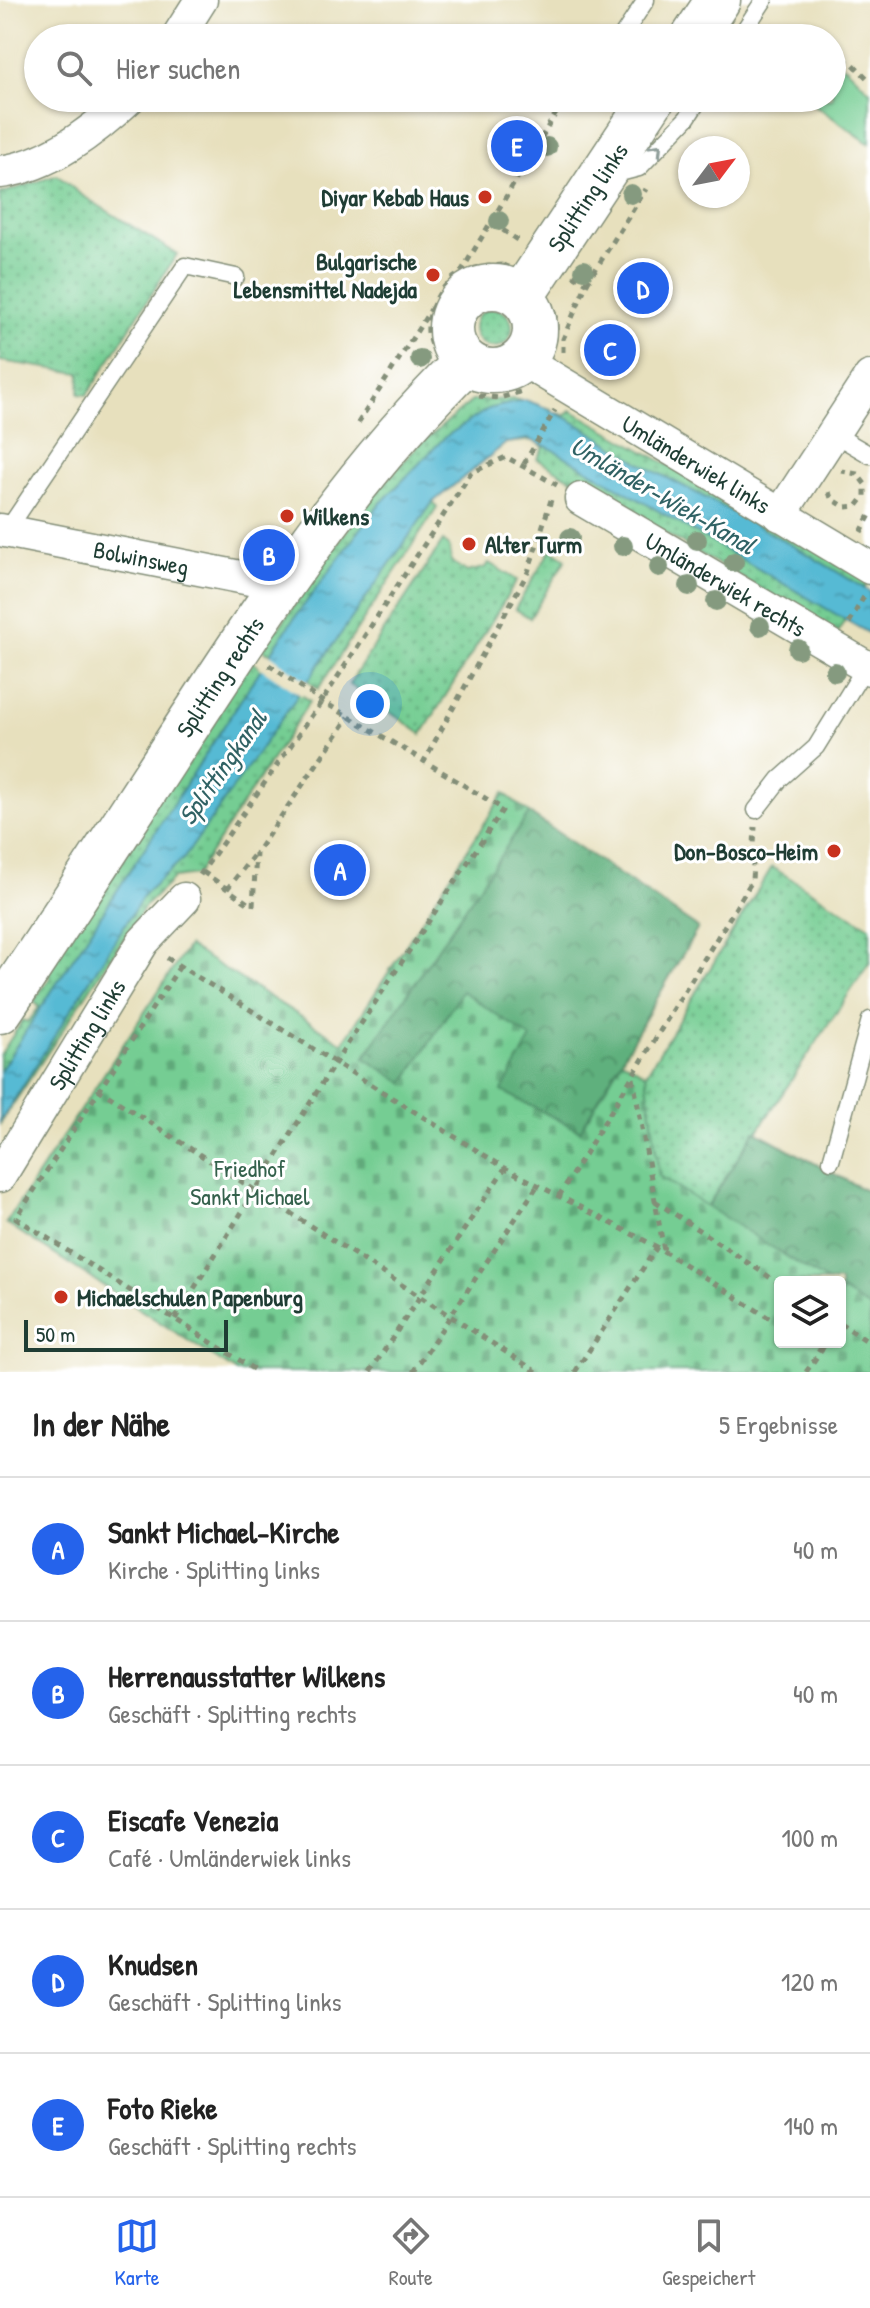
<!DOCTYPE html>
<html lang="de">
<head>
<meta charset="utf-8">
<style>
  :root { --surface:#fff; --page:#f6f6f6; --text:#222; --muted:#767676; --line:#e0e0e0; --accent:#2563eb }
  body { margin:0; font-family:"Patrick Hand",sans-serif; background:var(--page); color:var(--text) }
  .controls { position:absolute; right:24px; bottom:24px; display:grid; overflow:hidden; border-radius:8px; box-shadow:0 2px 6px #0004 }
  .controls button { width:72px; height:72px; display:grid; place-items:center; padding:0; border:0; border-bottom:2px solid var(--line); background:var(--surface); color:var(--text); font:40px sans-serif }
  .compass { position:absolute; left:678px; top:136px; width:72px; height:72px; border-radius:50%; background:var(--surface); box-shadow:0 2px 6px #0004; rotate:58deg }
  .scale { position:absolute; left:24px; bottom:20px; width:204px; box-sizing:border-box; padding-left:8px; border:4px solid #1f3d34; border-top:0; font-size:22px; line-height:28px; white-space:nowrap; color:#1f3d34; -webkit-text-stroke:6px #fff; paint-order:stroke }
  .you { position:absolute; left:370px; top:704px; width:28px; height:28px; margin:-20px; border:6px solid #fff; border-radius:50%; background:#1a73e8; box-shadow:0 0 0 12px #1a73e833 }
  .badge { display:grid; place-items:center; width:52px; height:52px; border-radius:50%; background:var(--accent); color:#fff; font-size:26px; font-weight:700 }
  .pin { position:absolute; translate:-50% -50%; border:4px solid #fff; box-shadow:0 2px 8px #0006 }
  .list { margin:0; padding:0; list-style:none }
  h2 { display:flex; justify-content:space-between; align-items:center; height:104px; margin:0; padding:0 32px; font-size:34px }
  h2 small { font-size:26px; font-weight:400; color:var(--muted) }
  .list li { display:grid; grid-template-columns:52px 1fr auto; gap:24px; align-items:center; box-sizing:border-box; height:144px; padding:0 32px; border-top:2px solid var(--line) }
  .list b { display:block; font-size:30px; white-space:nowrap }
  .list p { margin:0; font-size:26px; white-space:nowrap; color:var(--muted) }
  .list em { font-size:26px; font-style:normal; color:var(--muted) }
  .icon { flex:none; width:44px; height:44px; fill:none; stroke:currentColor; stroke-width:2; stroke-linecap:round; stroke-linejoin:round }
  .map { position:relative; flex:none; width:870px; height:1372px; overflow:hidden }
  .search { position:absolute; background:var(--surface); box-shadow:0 2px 6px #0004; left:24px; right:24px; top:24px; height:88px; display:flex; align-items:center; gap:20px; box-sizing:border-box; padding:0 28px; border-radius:44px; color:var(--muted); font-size:30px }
  .sheet { height:824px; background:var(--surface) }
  nav { display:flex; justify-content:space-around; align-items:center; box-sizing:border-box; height:112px; border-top:2px solid var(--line); background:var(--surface); font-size:22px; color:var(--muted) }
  nav a { display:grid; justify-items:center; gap:4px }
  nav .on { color:var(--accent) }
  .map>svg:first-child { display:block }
</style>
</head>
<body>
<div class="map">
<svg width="870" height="1372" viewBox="0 0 870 1372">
  <defs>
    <pattern id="grass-dots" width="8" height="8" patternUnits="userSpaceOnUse" patternTransform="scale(2)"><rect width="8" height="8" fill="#74cd93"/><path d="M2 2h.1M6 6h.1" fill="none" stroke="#5fa879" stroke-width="1.8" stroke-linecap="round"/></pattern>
    <pattern id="forest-crowns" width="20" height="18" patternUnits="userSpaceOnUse" patternTransform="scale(2)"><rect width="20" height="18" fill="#5fb07d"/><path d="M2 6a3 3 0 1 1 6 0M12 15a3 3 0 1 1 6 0" fill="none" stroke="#4e9067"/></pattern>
    <pattern id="cemetery-stones" width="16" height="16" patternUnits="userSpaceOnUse" patternTransform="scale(2)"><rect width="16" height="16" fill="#74cd93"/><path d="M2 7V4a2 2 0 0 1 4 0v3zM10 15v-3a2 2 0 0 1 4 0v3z" fill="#5fa879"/></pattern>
    <pattern id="water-ripples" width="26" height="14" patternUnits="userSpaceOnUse" patternTransform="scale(2)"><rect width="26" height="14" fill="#56bad4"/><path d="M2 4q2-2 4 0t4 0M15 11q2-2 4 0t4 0" fill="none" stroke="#4798ad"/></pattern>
  </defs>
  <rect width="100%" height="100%" fill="#fff"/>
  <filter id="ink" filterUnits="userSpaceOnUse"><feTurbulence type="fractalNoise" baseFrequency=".0125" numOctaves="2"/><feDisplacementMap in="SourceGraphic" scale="16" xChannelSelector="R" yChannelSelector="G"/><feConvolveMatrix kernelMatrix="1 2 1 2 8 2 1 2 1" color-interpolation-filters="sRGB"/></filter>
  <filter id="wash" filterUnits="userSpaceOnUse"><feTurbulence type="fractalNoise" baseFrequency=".006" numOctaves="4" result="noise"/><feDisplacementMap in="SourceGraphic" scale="32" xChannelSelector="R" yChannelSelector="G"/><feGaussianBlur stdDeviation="1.8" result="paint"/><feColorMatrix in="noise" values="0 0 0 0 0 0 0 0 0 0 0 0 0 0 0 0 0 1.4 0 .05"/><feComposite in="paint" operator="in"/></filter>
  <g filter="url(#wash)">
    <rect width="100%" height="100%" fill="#e7e0bd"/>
    <g fill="url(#grass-dots)" stroke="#4a8564" stroke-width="2">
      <polygon points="57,175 80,194 177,254 87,395 79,394 80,373 0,361 0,194"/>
      <circle cx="493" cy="328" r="19"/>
      <polygon points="514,399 551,409 533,440 506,443 433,502 437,508 318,689 308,681 299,693 310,701 196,875 174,878 146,905 0,1124 0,1055 23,1020 28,1022 39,1007 34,1001 51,976 42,970 247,659 262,668 270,654 256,645 265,631 278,629 362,508 417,447 472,401"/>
      <polygon points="571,410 870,579 837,633 537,459 544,447 539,444 558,412 565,416"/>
      <polygon points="443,541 449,546 451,561 467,572 484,568 489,563 517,580 422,734 349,684"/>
      <polygon points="551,549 566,559 530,618 515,609"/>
      <polygon points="772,867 870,927 870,962 707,1207 659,1176 646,1074"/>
    </g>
    <g fill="url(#forest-crowns)" stroke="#3f7658" stroke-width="2">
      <polygon points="529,813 698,928 580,1131 501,1091 462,992 404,1083 364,1058"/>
      <polygon points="755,1131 870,1193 870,1309 840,1290 840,1282 827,1282 707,1207"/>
    </g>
    <polygon fill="url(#cemetery-stones)" stroke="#4a8564" stroke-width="2" points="504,793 529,813 364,1058 404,1083 462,991 531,1038 502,1091 580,1131 622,1060 646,1074 659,1176 827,1282 780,1282 780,1342 840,1342 840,1290 870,1309 870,1372 237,1372 6,1223 188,946 343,1043"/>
    <polygon fill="#74cd93" stroke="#4a8564" stroke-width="2" points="832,62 846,67 870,91 870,144 805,98 832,98"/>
    <path fill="url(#water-ripples)" stroke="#3a7c84" stroke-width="2" d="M525 400C575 416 614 450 660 474 732 511 802 549 870 592V634L552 449 528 439 506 443 433 502 184 858 145 893 0 1122V1071L290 624 377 507 445 437 488 409Z"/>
    <polygon fill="#e7e0bd" points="268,653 311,684 302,696 259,667"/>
  </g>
  <g filter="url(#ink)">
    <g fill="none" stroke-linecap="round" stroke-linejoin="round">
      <g stroke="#838e78" stroke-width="19">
        <g id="lane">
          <polyline points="621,38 646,0"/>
          <polyline points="739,38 764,0"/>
          <polyline points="612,175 639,168 687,118 700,98"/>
          <polyline points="834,434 870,455"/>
          <polyline points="6,532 185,266 236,277"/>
          <polyline points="756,810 780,779 816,747 866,666"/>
          <polyline points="831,1161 870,1020"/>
        </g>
      </g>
      <g stroke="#838e78" stroke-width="35">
        <g id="street">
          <polyline points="177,38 201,0"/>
          <path d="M0 172C49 166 94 131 129 98"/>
          <path id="s1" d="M523 360 870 568"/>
          <path id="s2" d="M581 499 870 669"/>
          <polyline points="780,515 870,377"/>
          <path id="s3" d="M0 530 281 585"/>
          <path id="s4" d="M0 1176 143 942 184 899"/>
        </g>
      </g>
      <g stroke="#838e78" stroke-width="47">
        <g id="secondary">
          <polyline points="693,38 718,0"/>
          <circle cx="493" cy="329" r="42"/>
          <path id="s5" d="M521 297 653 98"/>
          <path id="s6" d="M0 1011C69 909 135 805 203 702 281 582 363 462 466 362"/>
        </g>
      </g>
      <g stroke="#838e78" stroke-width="5" stroke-dasharray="6 6" stroke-linecap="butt">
        <polyline points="771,25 794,38"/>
        <polyline points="832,55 853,64 870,81"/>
        <polyline points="493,223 517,240"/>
        <path d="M503 265C625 313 509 454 435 352 417 328 436 286 461 273 472 267 490 266 503 265Z"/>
        <polyline points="461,272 565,98"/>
        <polyline points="587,283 646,189"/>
        <polyline points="563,352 563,339 587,283 573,275"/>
        <polyline points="479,396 500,398 520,392"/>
        <polyline points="358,423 433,306"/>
        <polyline points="524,464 555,410"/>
        <polyline points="829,492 831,498 845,507 857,506 865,496 865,484 857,474 842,471"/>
        <polyline points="861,532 870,515"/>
        <polyline points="849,623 866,593"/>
        <polyline points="269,665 322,701 424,761 528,572 551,500"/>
        <polyline points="203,872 252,906"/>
        <polyline points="200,875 322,701 471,473 506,457 557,485"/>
        <polyline points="227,889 254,855"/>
        <polyline points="253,906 256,853 349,717"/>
        <polyline points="167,958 505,1168 657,1247 780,1325"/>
        <polyline points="180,966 16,1218 258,1372"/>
        <polyline points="633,1078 664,1251"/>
        <polyline points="98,1089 537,1372"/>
        <polyline points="559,1196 752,881 755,827"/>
        <polyline points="655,1201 780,1284"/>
        <polyline points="175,1319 335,1063 503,809 424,761"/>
        <polyline points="840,1323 870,1343"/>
        <polyline points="821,1351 826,1342"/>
        <polyline points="370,1372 505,1168"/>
        <polyline points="413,1372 538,1185"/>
        <polyline points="575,1372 657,1247"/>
        <polyline points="806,1372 821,1351 807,1342"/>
      </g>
      <use href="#lane" stroke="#fff" stroke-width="16"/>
      <use href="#street" stroke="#fff" stroke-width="32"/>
      <use href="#secondary" stroke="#fff" stroke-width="44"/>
    </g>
    <g fill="#859a7f">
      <circle cx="547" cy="147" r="10"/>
      <circle cx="631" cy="194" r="10"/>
      <circle cx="499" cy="221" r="10"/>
      <circle cx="584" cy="270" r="10"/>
      <circle cx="420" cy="359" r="10"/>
      <circle cx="570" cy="538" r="10"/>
      <circle cx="697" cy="540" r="10"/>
      <circle cx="623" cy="546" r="10"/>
      <circle cx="734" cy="562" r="10"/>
      <circle cx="659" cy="567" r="10"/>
      <circle cx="689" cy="586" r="10"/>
      <circle cx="716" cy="601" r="10"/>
      <circle cx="760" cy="626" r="10"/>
      <circle cx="798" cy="649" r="10"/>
      <circle cx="835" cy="672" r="10"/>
    </g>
    <defs><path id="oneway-chevron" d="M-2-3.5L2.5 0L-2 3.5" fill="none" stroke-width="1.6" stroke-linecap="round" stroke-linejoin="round" transform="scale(2)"/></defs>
    <use stroke="#8f9e9a" href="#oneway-chevron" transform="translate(657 149) rotate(-46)"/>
  </g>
  <g fill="#c8321e" stroke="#fff" stroke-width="3">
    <circle cx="485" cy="197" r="8"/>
    <circle cx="433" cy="275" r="8"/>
    <circle cx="287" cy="516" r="8"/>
    <circle cx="469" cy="544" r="8"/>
    <circle cx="834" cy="851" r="8"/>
    <circle cx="61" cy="1297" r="8"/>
  </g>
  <g text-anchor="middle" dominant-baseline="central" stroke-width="6" stroke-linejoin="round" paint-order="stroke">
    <g font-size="24" font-weight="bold" fill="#1f3d34" stroke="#fff" text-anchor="end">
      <text x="469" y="197">Diyar Kebab Haus</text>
      <text x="417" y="261">Bulgarische<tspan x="417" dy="28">Lebensmittel Nadejda</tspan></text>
      <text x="303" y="516" text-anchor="start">Wilkens</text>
      <text x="485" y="544" text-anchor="start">Alter Turm</text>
      <text x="818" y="851">Don-Bosco-Heim</text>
      <text x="77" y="1297" text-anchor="start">Michaelschulen Papenburg</text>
    </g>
    <g font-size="24" fill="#1f3d34" stroke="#fff">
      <text stroke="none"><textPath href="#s5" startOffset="120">Splitting links</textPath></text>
      <text stroke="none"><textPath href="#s1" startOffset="202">Umländerwiek links</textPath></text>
      <text stroke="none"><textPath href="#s3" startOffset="144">Bolwinsweg</textPath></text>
      <text stroke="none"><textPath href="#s2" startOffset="168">Umländerwiek rechts</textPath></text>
      <text stroke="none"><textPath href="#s6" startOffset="400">Splitting rechts</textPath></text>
      <text stroke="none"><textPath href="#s4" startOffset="166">Splitting links</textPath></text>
    </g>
    <g font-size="24" fill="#34614c" stroke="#fff">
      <text x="250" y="1168">Friedhof<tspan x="250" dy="28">Sankt Michael</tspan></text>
    </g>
    <g font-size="26" font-style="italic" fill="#306264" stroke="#fff">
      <text transform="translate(663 495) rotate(30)">Umländer-Wiek-Kanal</text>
      <text transform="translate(222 767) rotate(-55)">Splittingkanal</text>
    </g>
  </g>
</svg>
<div class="controls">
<button><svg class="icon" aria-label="layers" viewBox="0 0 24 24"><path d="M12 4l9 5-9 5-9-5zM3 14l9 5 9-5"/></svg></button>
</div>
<svg class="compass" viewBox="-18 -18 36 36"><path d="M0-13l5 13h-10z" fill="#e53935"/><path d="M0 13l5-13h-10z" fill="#767676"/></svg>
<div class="scale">50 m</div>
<div class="you"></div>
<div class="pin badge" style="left:340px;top:870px">A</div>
<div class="pin badge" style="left:269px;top:555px">B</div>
<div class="pin badge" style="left:610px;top:350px">C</div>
<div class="pin badge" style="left:643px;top:288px">D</div>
<div class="pin badge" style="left:517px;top:146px">E</div>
<div class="search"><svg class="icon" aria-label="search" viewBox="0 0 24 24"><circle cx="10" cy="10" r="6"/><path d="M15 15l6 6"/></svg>Hier suchen</div>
</div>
<section class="sheet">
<h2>In der Nähe<small>5 Ergebnisse</small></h2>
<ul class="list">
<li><span class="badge">A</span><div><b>Sankt Michael-Kirche</b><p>Kirche · Splitting links</p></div><em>40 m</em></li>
<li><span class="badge">B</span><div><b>Herrenausstatter Wilkens</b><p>Geschäft · Splitting rechts</p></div><em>40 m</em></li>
<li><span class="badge">C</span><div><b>Eiscafe Venezia</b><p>Café · Umländerwiek links</p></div><em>100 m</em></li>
<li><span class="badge">D</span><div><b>Knudsen</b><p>Geschäft · Splitting links</p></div><em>120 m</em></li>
<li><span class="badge">E</span><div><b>Foto Rieke</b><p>Geschäft · Splitting rechts</p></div><em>140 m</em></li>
</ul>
</section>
<nav>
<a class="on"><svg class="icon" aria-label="map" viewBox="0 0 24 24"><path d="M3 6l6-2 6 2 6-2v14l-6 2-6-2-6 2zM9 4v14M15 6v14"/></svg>Karte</a>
<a><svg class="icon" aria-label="directions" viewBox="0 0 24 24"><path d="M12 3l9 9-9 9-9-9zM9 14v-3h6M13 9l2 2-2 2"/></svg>Route</a>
<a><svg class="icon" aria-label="saved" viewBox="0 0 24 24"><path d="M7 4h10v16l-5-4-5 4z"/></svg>Gespeichert</a>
</nav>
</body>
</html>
